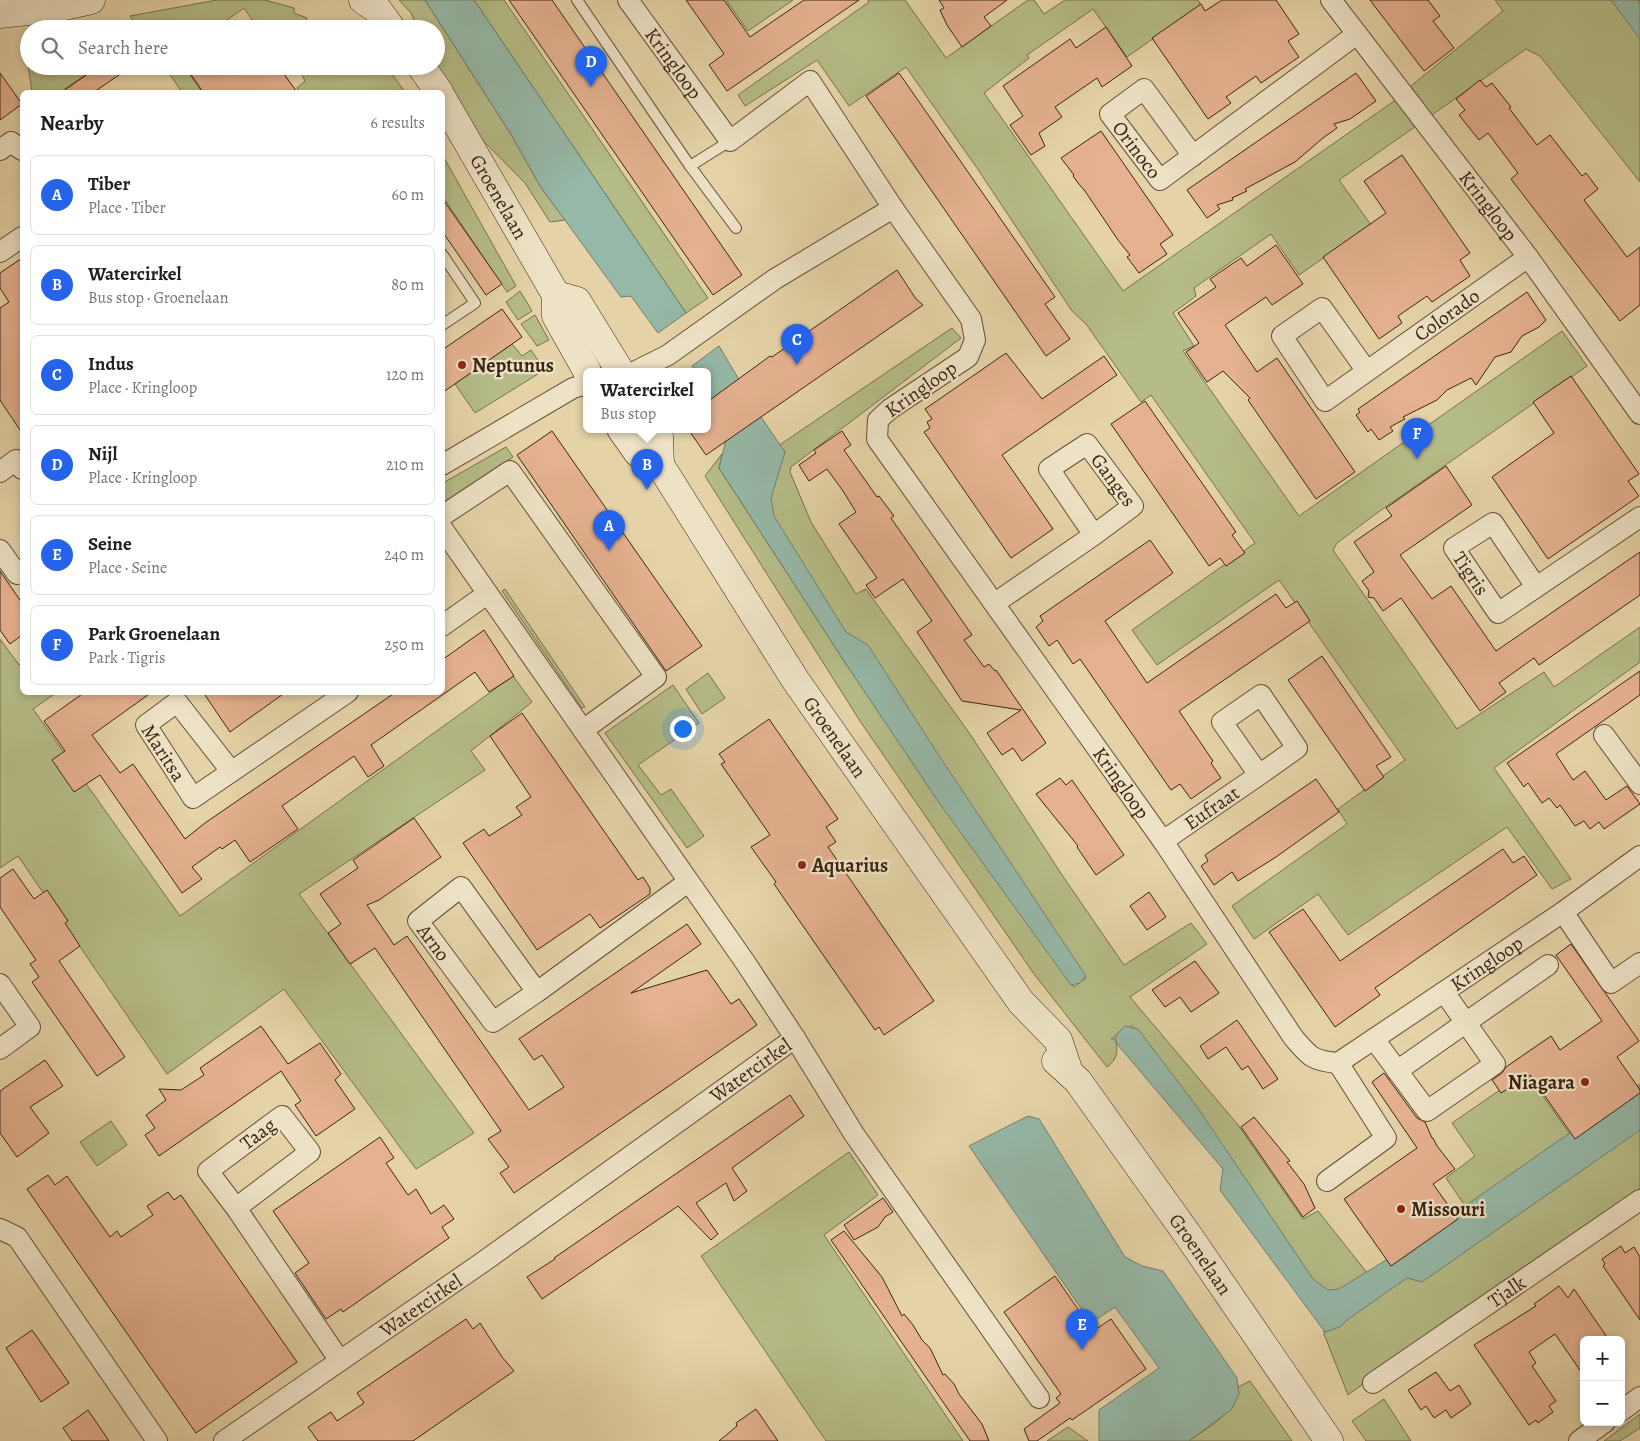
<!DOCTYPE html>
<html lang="en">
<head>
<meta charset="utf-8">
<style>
  :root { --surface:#fff; --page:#f2f2f2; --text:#202124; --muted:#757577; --line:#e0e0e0; --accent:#2563eb }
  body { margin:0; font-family:Alegreya,serif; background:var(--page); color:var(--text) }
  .controls { position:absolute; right:15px; bottom:15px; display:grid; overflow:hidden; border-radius:8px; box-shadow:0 2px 8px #0003 }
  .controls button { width:45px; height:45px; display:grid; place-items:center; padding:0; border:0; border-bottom:1px solid var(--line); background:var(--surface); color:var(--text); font:25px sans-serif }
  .you { position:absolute; left:682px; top:728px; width:18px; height:18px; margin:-12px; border:4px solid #fff; border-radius:50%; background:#1a73e8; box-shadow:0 0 0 8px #1a73e833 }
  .badge { display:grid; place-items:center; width:32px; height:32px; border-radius:50%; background:var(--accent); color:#fff; font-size:16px; font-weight:700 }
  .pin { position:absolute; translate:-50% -41px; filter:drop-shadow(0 1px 2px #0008) }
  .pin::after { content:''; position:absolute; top:26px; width:18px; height:15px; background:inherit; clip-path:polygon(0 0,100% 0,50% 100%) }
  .popup { position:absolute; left:583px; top:368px; width:128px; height:65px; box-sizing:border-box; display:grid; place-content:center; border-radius:8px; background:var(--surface); filter:drop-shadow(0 1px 4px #0005); font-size:16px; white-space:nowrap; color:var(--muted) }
  .popup b { font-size:19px; color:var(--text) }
  .popup::after { content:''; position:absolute; left:50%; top:100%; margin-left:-10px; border:10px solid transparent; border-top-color:var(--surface) }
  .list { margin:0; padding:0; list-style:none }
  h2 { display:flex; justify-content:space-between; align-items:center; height:65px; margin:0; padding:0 20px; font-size:21px }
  h2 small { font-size:16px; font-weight:400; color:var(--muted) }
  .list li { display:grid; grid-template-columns:32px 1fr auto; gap:15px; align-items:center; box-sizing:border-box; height:80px; margin:0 10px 10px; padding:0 10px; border:1px solid var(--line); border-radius:8px }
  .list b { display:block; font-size:19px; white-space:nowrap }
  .list p { margin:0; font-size:16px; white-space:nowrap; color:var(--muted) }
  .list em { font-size:16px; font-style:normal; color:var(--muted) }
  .icon { flex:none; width:28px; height:28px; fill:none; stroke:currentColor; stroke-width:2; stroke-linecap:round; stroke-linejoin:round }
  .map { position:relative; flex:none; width:1640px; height:1441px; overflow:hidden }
  .search { position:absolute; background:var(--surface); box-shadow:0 2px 8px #0003; left:20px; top:20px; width:425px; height:55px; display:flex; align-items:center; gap:12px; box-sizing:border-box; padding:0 18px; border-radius:28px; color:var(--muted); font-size:19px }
  .panel { position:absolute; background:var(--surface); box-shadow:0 2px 8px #0003; left:20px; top:90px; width:425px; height:605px; border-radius:8px }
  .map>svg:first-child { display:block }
</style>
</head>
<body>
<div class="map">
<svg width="1640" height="1441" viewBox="0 0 1640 1441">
  <rect width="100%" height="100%" fill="#e5d3a7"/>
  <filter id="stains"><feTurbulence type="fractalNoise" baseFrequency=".004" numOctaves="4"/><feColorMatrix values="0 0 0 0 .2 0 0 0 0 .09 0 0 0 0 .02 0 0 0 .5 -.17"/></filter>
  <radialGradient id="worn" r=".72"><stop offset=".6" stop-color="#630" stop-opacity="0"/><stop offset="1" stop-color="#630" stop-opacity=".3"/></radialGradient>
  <g fill="#b5bc87" stroke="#78704d">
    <polygon points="217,0 265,0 294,8 294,13 307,18 302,29 258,29 244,8 214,29 139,29 130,16"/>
    <polygon points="399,0 425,0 512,136 540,186 565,220 550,222 525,183 443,100 436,66 436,29 418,29 411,13"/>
    <polygon points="474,0 504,0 708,298 686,313"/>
    <polygon points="726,0 793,0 748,31"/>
    <polygon points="868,0 905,0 946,58 1028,0 1034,0 1044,14 1065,0 1198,0 1201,5 1127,57 1093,9 1027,55 1029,58 984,93 1123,291 1407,92 1406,90 1503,11 1495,0 1640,0 1640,182 1540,56 1526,49 1339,180 1371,225 1299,275 1271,234 1194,288 1196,296 1173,313 1194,346 1183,351 1299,516 1562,331 1587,366 1377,513 1337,543 1333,550 1457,729 1544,672 1554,687 1640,627 1640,662 1494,768 1571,879 1552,889 1507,827 1348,935 1318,894 1254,939 1232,906 1347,824 1338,809 1405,760 1279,580 1157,665 1132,630 1255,543 1151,395 1141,402 1086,324 1072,311 977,168 906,67 849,106 817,60 745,106 738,95 869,2"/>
    <polygon points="29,57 29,66 98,66 62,91 57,92 32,92 27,58"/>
    <polygon points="164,66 184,66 202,92 182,92"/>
    <polygon points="300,66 386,66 405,92 300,92 297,88 305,81 299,69"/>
    <polygon points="443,156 516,286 507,292 443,197"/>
    <polygon points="520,291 532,311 518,320 506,302"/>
    <polygon points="535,315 549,340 537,346 521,324"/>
    <path d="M952 328 961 338 791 467 790 472 811 522 856 594 866 589 970 734 1064 878 1124 965 1191 923 1207 944 1130 997 1238 1125 1303 1219 1318 1211 1368 1274 1472 1216 1446 1178 1475 1156 1452 1123 1526 1072 1576 1143 1640 1100V1190L1349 1394 1348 1395 1324 1334V1291L1310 1278 1238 1169 1132 1025 1111 1039H1115C1119 1050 1117 1060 1107 1067L1034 974 860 721 705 476 722 454 719 468 846 664 1074 987 1086 978 1004 857 844 633 771 517 768 492 778 446Z"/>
    <polygon points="512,344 522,356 531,350 541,365 538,374 475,413 455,384"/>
    <polygon points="506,447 513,457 446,503 443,496 443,483"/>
    <polygon points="505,589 585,707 582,708 502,591"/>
    <polygon points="0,639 19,665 22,663 22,692 56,693 33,709 180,916 513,676 532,702 471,751 485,770 299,894 474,1133 416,1169 284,989 167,1074 18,856 0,868"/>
    <polygon points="708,673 725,698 702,714 686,689"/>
    <polygon points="673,685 699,723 638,765 661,795 671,789 704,836 687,848 605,733"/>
    <polygon points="111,1121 127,1145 97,1166 80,1142"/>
    <polygon points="849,1152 878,1195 824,1235 963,1441 826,1441 701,1256"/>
    <path d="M1250 1381 1292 1441H1189C1205 1429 1241 1410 1238 1387Z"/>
    <polygon points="1384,1399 1411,1441 1366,1441 1352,1421"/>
    <polygon points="1640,1414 1640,1428 1620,1441 1604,1441"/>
    <polygon points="1068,1427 1088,1441 1047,1441"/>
  </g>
  <g fill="#96b8a8" stroke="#727d6c">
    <polygon points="425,0 474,0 686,313 658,333 631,296 621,297 540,186 512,136"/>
    <polygon points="1611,0 1637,0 1640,4 1640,39"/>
    <polygon points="719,346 763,420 785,452 771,498 774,516 846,632 868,645 934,748 1086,976 1080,983 1071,985 940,804 846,664 719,468 728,432 707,403 707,371 695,371 692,366"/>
    <polygon points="1125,1026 1138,1029 1198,1108 1313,1279 1328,1290 1339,1289 1399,1252 1640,1084 1640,1130 1422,1282 1407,1278 1347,1320 1340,1327 1325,1332 1220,1190 1223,1169 1118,1045 1115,1039 1118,1033"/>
    <polygon points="1028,1116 1039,1119 1125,1257 1142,1266 1163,1271 1237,1378 1239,1394 1232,1409 1189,1441 1099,1441 1099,1410 1159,1368 1115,1307 1091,1323 969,1146"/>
  </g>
  <g fill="#e5b190" stroke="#3b2513">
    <polygon points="509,0 552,0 742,275 713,295"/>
    <polygon points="686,0 724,0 750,37 804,0 859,0 727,91 709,65 724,54"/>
    <polygon points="939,0 1007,0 984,17 991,26 962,47 947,25 940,10 944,8"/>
    <polygon points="1222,0 1276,0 1299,34 1288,41 1299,57 1261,83 1256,76 1226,97 1231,103 1208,119 1152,38 1201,4 1205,11"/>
    <polygon points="1370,0 1428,0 1440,16 1433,21 1454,48 1424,71"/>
    <polygon points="1106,27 1132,66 1102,87 1097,78 1055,107 1062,117 1039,133 1045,146 1031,155 1010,125 1023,116 1003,86 1070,39 1076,48"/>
    <polygon points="99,66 132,66 94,92 62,92"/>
    <polygon points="185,66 278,66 297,92 203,92"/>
    <polygon points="0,73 22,104 0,120"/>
    <polygon points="899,73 1055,297 1045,304 1070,339 1046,356 866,96"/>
    <polygon points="1356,73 1376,101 1350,119 1334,124 1337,128 1323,138 1295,162 1245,189 1247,191 1232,198 1233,200 1217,205 1220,209 1207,218 1187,190"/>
    <polygon points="1480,80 1486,87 1492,83 1511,107 1509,108 1537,145 1550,135 1582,176 1586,173 1598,189 1584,200 1627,257 1640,247 1640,305 1620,321 1511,179 1518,173 1488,133 1479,140 1459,115 1465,110 1456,99"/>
    <polygon points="1101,131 1173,235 1160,244 1167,254 1139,273 1127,257 1130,255 1118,240 1085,191 1078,183 1073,176 1074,175 1061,158"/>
    <polygon points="1402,155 1470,253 1460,260 1470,276 1432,302 1427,296 1398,316 1402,323 1379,339 1323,257 1386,213 1364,181"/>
    <polygon points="442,198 502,284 486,295 442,231"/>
    <polygon points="1276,245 1303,284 1272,305 1266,297 1225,325 1257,372 1277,358 1355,472 1316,499 1248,400 1250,398 1223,371 1207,382 1186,352 1199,343 1178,313 1216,287 1210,279 1241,258 1247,266"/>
    <polygon points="22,258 22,433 0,400 0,308 9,302 0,288 0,273"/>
    <polygon points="897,270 916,299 923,305 706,455 688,429 707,429 707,402 770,356 772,357"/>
    <polygon points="1527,292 1546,320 1539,327 1522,336 1511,352 1495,357 1476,385 1471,378 1447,390 1437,400 1403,417 1405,419 1390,427 1393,431 1379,440 1371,429 1368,432 1356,415 1360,412 1358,409"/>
    <polygon points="502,309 522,337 442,393 442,350"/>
    <polygon points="1006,353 1042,399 1104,356 1117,375 1002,455 1053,529 1011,558 924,432 930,428 927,422 932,419 925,409"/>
    <polygon points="1571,376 1639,474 1628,481 1639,496 1548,559 1492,477 1554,433 1533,402"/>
    <polygon points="1145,401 1236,532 1232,535 1245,553 1226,566 1220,558 1209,566 1111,424"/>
    <polygon points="552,431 702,646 666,671 517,455"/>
    <polygon points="842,431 851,445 844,450 877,497 879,496 894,516 891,518 972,635 964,640 984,667 989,664 995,671 996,670 1046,743 1022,761 1013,748 1002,755 987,733 1021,710 962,701 917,632 932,621 903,579 875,598 866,585 877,578 839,524 856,512 843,491 827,469 809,481 799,465 816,453 814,450"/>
    <polygon points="1446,466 1472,505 1400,555 1432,599 1451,586 1496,651 1640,552 1640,595 1539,665 1534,658 1499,683 1506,692 1480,711 1401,598 1383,611 1374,598 1368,597 1369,591 1362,581 1374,572 1354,542 1392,516 1386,508"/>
    <polygon points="1150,540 1173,573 1105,621 1147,683 1276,594 1286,608 1297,601 1310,621 1179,711 1213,761 1211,763 1221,778 1191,799 1180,784 1171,790 1080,659 1073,664 1057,640 1049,646 1036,627 1043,621 1040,616"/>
    <polygon points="0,571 22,603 22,635 10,644 0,630"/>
    <polygon points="484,630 514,676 489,692 475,672 371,745 384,766 368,777 354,756 282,806 298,829 250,862 235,840 222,849 220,847 192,867 202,879 182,893 100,775 74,792 52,760 65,751 44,721 85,692 152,692 92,735 120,773 133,764 185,839 205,823 396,692 442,692 442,660"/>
    <polygon points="1322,656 1391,757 1376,766 1384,777 1365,791 1288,680"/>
    <polygon points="1640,671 1640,695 1556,754 1573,780 1585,771 1606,800 1627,786 1640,804 1604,829 1599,822 1590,829 1584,821 1575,826 1560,805 1557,808 1549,798 1542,803 1528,783 1524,787 1507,763"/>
    <polygon points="203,692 286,692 230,732"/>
    <polygon points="522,713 638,880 643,877 650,888 650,894 600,928 590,914 537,950 463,843 484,829 489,836 522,815 516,807 531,797 490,736"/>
    <polygon points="769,719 838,819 826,827 836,842 828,847 934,1001 884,1035 879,1027 875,1030 774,884 776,882 751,847 770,835 721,764 725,762 719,754"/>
    <polygon points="1060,778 1066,785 1072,780 1124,855 1096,875 1077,847 1078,846 1036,794"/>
    <polygon points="1316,779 1339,812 1276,857 1238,881 1232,872 1214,885 1201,866 1208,861 1205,855"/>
    <polygon points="414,818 441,857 379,900 367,905 394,945 407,936 529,1110 564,1087 542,1055 534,1060 519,1039 687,924 701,944 631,993 707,970 731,1004 739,999 757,1025 514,1193 500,1173 509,1167 488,1139 501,1131 375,948 350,964 328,933 341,924 320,894 358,868 353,860"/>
    <polygon points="1503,849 1513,863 1524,856 1537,875 1375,988 1380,995 1335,1027 1269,932 1303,909 1340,961"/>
    <polygon points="13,869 34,899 47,890 68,921 65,923 80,946 59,961 125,1057 97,1076 32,982 39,977 30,964 36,960 0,907 0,878"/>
    <polygon points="1149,892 1166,917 1147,930 1130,906"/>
    <polygon points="1571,944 1639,1041 1617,1057 1640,1090 1640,1093 1575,1139 1530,1075 1501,1093 1492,1080 1502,1073 1506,1067 1551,1036 1560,1050 1602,1021 1556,955"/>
    <polygon points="1195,961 1219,993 1191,1012 1180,997 1165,1007 1152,990"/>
    <polygon points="1237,1020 1278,1079 1263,1089 1248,1066 1242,1070 1226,1047 1208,1059 1200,1046"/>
    <polygon points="261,1026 288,1064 320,1043 341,1074 335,1080 355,1109 316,1136 295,1105 301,1101 281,1071 159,1156 145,1135 155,1128 146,1115 166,1100 159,1089 181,1090 204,1075 200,1068"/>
    <polygon points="45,1060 63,1086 30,1107 49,1133 17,1157 0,1133 0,1091"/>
    <polygon points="1384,1073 1417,1118 1425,1122 1432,1138 1433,1138 1437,1146 1455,1169 1433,1184 1458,1219 1391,1266 1344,1199 1417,1148 1372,1082"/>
    <polygon points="790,1095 804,1116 732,1168 747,1191 734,1201 726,1183 696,1203 718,1234 711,1240 678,1206 542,1299 527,1277 555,1259 554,1258"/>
    <polygon points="1254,1117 1290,1161 1287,1162 1304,1184 1315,1208 1303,1217 1241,1127"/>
    <polygon points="380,1137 394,1158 386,1163 408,1195 416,1189 431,1214 444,1205 454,1219 442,1227 449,1238 343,1312 341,1309 326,1319 295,1273 309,1263 273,1211"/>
    <polygon points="48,1175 55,1185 67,1176 110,1237 117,1231 121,1237 153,1215 147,1206 168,1192 174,1200 181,1195 297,1362 196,1433 27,1189"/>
    <polygon points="883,1198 893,1212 885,1217 878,1227 854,1240 844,1225"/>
    <polygon points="844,1231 882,1277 902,1316 904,1314 913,1325 922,1340 930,1348 943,1375 945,1374 954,1384 959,1394 982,1424 989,1441 970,1441 831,1240"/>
    <polygon points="1621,1246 1625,1253 1634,1247 1640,1257 1640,1320 1603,1266 1605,1264 1602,1259"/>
    <polygon points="1055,1276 1093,1331 1111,1319 1146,1369 1072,1420 1070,1418 1037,1441 1029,1441 1024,1429 1060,1403 1056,1398 1061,1394 1004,1312"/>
    <polygon points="1559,1286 1568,1298 1574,1289 1609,1340 1584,1340 1584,1376 1555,1334 1529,1352 1536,1363 1532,1366 1556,1401 1549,1406 1553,1412 1538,1423 1536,1420 1529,1425 1474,1345 1536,1306 1534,1304"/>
    <polygon points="466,1319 473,1329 480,1323 502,1357 514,1371 413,1441 318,1441 308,1427 331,1412 337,1421 364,1403 357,1393"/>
    <polygon points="32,1330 69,1383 41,1402 6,1348"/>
    <polygon points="1436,1372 1450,1391 1459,1385 1471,1404 1451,1418 1446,1410 1434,1418 1426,1406 1421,1410 1408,1390"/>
    <polygon points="756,1409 778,1441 719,1441 737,1426 736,1423"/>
    <polygon points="88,1410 109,1441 72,1441 63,1428"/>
  </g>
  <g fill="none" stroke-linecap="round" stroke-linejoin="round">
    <g stroke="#665038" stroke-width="12">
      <g id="lane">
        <polyline points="577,0 690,166 736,228"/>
        <polyline points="690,166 730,141"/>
        <polyline points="442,254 475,303 442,325"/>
      </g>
    </g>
    <g stroke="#665038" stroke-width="22">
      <g id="street">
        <path id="s1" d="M628 0 730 141 810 81 893 208 971 319 975 340 968 357 890 409 878 420 877 439 1163 841 1293 1037C1309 1056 1312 1061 1338 1063L1563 912 1640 856"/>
        <path id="s2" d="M1331 0 1528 257 1640 414"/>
        <polyline points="0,150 11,142 22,150"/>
        <path id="s3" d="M1193 156 1144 89 1110 114 1160 180 1357 34"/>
        <polyline points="0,252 22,237"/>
        <path id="s4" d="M1366 370 1322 308 1282 336 1325 401 1528 257"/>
        <polyline points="636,371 668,355 775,279 893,208"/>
        <polyline points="442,465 573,388 587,384"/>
        <polyline points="0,472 16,460 22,469"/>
        <polyline points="442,516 510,471 656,677 583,730"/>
        <polyline points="0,550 17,574 22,570"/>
        <path id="s5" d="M1536 587 1493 523 1454 548 1498 613 1640 517"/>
        <path id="s6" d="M995 603 1094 535 1049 469 1087 444 1133 506 1094 535"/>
        <polyline points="442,626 487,594"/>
        <polyline points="1604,735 1640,784"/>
        <path id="s7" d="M231 771 177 702 146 725 193 798 348 692"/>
        <path id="s8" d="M1163 841 1259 775 1222 722 1261 695 1297 748 1259 775"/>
        <polyline points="1563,912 1611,983 1640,963"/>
        <polyline points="0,984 30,1027 0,1049"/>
        <path id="s9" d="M537 992 461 887 418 921 493 1022 537 992 688 882"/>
        <polyline points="795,1038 854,1134 1039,1398"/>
        <polyline points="1374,1039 1427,1111 1495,1064 1444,992"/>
        <polyline points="1397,1071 1548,965"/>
        <polyline points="1327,1181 1386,1138 1338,1063"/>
        <polyline points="236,1208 310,1152 282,1116 208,1171 236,1208 340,1361"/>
        <polyline points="0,1229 17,1237 157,1441"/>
        <path id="s10" d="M1373 1383 1640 1200"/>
        <polyline points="1621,1411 1640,1397"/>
        <path id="s11" d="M224 1441 483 1262 795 1038 745 962 442 528"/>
        <polyline points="1579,1441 1605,1422"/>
      </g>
    </g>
    <g stroke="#3b2513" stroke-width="29">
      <g id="secondary">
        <polyline points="363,0 378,10 392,29"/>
        <polyline points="0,14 55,8 91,0"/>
        <polyline points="421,66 439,92"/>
        <path id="s12" d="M442 98 556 295V316L587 371"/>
        <polyline points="556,295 577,301 620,371"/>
        <path id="s13" d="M621 429 638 453 660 465 796 681 1021 1002 1058 1040 1069 1072"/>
        <polyline points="655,429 659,437 660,465"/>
        <path id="s14" d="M1056 1061 1078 1081 1190 1238 1329 1441"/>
      </g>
    </g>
    <use href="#lane" stroke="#eee2c6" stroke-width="10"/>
    <use href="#street" stroke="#eee2c6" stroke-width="20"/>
    <use href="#secondary" stroke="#eee2c6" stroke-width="28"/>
  </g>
  <g fill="#8f2418" stroke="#eee2c6" stroke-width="2">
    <circle cx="462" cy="365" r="5"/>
    <circle cx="802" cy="865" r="5"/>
    <circle cx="1585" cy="1082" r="5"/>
    <circle cx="1401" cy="1209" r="5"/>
  </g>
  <g text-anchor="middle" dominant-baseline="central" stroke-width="4.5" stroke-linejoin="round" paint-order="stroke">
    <g font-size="20" fill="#3b2513" stroke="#eee2c6">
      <text stroke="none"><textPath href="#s1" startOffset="78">Kringloop</textPath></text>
      <text stroke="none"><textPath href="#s3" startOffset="170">Orinoco</textPath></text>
      <text stroke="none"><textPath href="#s12" startOffset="114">Groenelaan</textPath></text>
      <text stroke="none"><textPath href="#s2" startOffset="259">Kringloop</textPath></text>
      <text stroke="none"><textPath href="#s4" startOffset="352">Colorado</textPath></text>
      <text transform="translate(921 389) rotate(-35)">Kringloop</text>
      <text stroke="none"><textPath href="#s6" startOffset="290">Ganges</textPath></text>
      <text stroke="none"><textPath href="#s5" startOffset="154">Tigris</textPath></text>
      <text stroke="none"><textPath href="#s13" startOffset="378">Groenelaan</textPath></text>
      <text stroke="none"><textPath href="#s7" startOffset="159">Maritsa</textPath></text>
      <text stroke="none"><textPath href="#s1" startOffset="1152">Kringloop</textPath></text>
      <text stroke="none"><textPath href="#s8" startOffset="59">Eufraat</textPath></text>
      <text stroke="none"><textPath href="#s9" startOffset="211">Arno</textPath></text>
      <text stroke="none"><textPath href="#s1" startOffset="1692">Kringloop</textPath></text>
      <text stroke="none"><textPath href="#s11" startOffset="644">Watercirkel</textPath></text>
      <text transform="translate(258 1134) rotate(-37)">Taag</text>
      <text stroke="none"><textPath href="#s14" startOffset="242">Groenelaan</textPath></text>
      <text stroke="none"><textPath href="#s10" startOffset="162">Tjalk</textPath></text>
      <text stroke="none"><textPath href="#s11" startOffset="239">Watercirkel</textPath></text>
    </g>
    <g font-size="20" font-weight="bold" fill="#3b2513" stroke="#eee2c6" text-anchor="start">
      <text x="472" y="365">Neptunus</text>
      <text x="812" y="865">Aquarius</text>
      <text x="1575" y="1082" text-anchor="end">Niagara</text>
      <text x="1411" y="1209">Missouri</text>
    </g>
  </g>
  <rect width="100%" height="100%" filter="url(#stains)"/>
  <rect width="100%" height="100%" fill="url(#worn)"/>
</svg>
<div class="controls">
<button>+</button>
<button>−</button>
</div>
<div class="you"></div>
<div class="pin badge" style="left:609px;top:551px">A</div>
<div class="pin badge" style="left:647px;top:490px">B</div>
<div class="popup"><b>Watercirkel</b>Bus stop</div>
<div class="pin badge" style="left:797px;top:365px">C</div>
<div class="pin badge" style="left:591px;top:87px">D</div>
<div class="pin badge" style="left:1082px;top:1350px">E</div>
<div class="pin badge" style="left:1417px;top:459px">F</div>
<div class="search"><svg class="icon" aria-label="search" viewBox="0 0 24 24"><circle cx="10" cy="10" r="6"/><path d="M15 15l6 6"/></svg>Search here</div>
<section class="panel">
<h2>Nearby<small>6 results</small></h2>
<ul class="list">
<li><span class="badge">A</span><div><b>Tiber</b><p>Place · Tiber</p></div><em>60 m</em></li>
<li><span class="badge">B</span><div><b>Watercirkel</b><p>Bus stop · Groenelaan</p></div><em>80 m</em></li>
<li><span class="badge">C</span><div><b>Indus</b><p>Place · Kringloop</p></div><em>120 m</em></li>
<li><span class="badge">D</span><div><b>Nijl</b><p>Place · Kringloop</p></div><em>210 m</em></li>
<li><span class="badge">E</span><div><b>Seine</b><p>Place · Seine</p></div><em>240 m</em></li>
<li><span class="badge">F</span><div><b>Park Groenelaan</b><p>Park · Tigris</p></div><em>250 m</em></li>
</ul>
</section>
</div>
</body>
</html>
